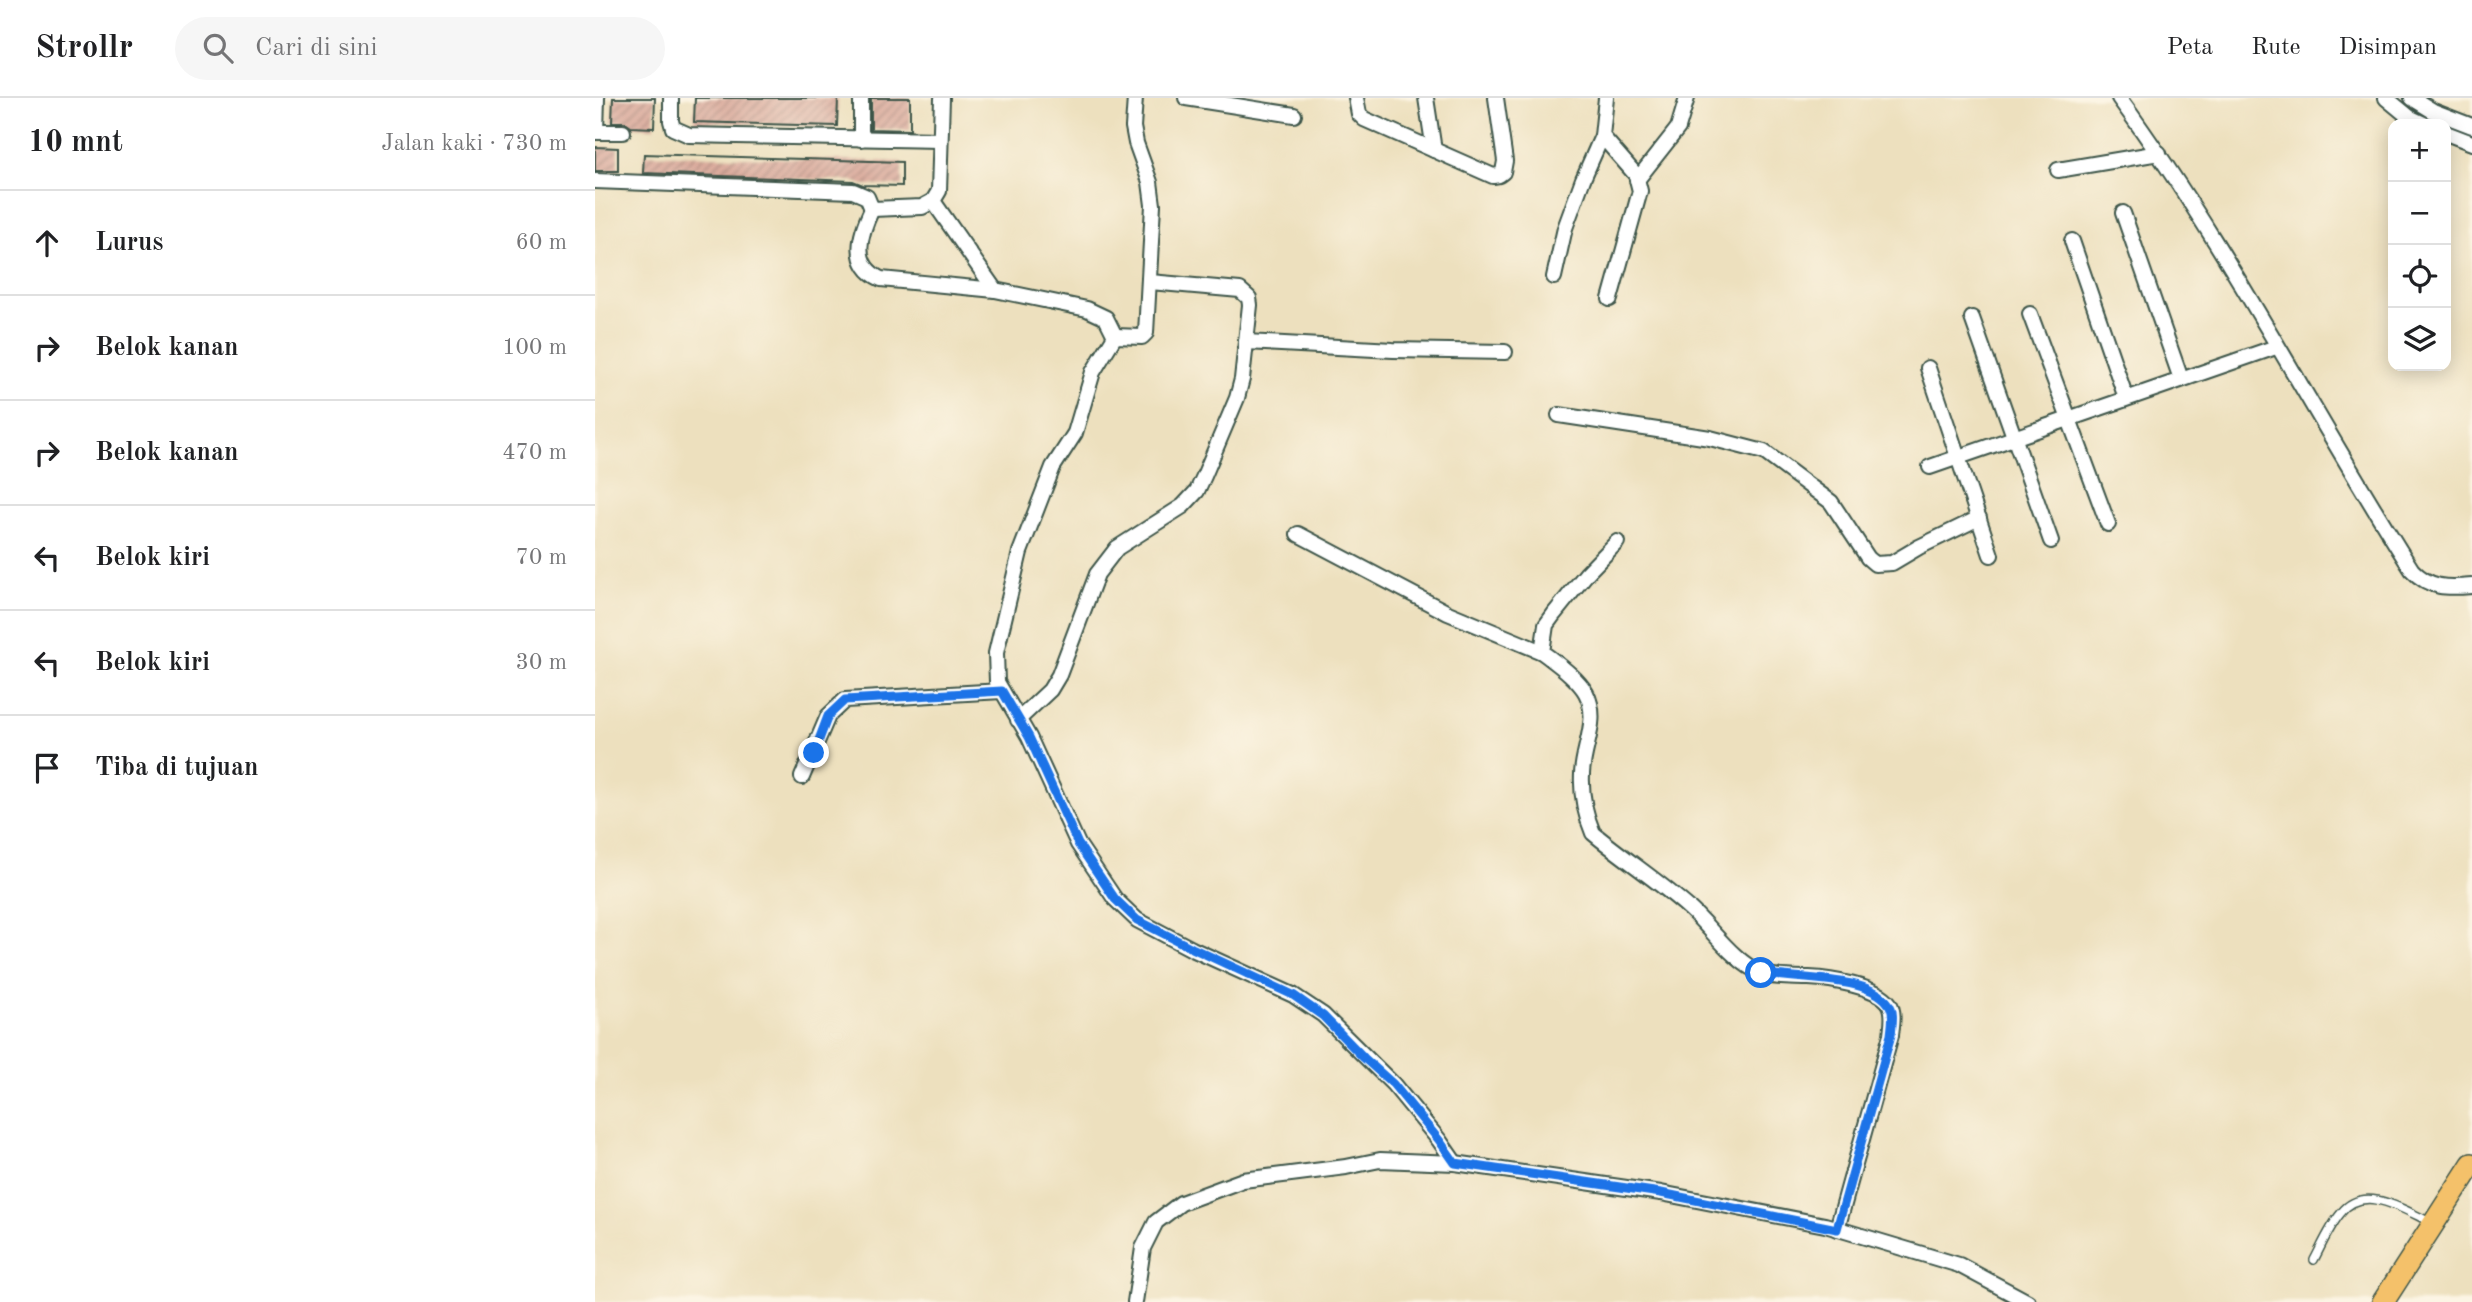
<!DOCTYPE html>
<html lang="id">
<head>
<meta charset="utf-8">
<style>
  :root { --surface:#fff; --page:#f6f6f6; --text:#202124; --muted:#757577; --line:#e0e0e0 }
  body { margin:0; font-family:"Old Standard TT",serif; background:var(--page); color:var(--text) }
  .controls { position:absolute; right:21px; top:21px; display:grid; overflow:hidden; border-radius:14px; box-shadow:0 4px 18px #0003 }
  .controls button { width:63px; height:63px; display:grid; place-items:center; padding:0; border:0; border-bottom:2px solid var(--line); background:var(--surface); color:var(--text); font:35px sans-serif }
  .stop { position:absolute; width:21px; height:21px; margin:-16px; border:5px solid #1a73e8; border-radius:50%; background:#fff }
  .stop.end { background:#1a73e8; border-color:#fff; box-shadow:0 2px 7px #0008 }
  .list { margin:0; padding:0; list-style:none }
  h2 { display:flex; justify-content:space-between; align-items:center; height:91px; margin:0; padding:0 28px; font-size:30px }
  h2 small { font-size:23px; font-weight:400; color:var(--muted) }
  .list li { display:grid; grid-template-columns:46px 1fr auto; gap:21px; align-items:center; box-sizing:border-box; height:105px; padding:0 28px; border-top:2px solid var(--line) }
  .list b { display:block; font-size:26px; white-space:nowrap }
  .list em { font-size:23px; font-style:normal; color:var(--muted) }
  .icon { flex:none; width:38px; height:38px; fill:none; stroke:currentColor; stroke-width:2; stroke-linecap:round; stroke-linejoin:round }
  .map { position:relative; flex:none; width:1877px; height:1204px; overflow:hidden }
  header { display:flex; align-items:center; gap:42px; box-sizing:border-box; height:98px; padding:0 35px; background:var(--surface); border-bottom:2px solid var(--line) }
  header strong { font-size:33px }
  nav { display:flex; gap:38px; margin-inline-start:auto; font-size:24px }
  .search { width:490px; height:63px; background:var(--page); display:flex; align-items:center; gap:18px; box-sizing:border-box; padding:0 24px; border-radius:38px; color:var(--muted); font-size:26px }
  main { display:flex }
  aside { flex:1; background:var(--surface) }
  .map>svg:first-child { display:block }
</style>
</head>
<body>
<header>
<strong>Strollr</strong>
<div class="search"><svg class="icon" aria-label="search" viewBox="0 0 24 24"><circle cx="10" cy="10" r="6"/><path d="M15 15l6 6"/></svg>Cari di sini</div>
<nav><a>Peta</a><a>Rute</a><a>Disimpan</a></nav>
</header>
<main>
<aside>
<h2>10 mnt<small>Jalan kaki · 730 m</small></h2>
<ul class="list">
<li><svg class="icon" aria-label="ahead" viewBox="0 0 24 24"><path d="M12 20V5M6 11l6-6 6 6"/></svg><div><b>Lurus</b></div><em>60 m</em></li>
<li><svg class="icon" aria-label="right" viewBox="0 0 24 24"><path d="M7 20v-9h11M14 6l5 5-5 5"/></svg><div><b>Belok kanan</b></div><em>100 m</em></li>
<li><svg class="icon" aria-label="right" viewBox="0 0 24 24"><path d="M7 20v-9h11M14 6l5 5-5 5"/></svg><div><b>Belok kanan</b></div><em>470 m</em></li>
<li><svg class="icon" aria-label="left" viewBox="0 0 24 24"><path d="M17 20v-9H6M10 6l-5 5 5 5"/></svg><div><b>Belok kiri</b></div><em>70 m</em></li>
<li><svg class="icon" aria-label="left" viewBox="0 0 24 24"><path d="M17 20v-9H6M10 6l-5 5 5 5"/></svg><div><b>Belok kiri</b></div><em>30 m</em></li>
<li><svg class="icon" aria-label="arrive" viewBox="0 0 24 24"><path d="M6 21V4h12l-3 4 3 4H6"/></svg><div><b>Tiba di tujuan</b></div></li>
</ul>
</aside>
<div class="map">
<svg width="1877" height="1204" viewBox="0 0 1877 1204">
  <defs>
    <pattern id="building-hatch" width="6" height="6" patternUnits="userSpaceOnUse" patternTransform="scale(1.75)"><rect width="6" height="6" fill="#d9a799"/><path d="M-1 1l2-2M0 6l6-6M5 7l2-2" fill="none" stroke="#af897e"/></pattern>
  </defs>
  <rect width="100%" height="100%" fill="#fcf5e5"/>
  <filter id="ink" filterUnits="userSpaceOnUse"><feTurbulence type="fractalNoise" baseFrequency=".0143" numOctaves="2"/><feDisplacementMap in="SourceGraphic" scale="14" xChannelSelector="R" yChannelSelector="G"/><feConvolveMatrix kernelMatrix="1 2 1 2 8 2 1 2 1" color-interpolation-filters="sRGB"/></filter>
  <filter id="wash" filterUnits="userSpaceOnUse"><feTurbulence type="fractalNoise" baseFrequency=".00686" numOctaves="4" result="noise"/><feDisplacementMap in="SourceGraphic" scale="28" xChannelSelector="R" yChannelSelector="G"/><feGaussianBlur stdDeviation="1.57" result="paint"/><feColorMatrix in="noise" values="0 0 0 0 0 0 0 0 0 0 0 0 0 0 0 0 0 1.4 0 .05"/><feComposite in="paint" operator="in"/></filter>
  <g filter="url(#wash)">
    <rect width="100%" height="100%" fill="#ede0be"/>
    <g id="blocks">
      <g fill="url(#building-hatch)">
        <polygon points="18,0 60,0 59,30 36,29 29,24 17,24"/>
        <polygon points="100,0 243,0 242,28 99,24"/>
        <polygon points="276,0 315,0 315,32 276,31"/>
        <polygon points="0,49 23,50 23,73 0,73"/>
        <polygon points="49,56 307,64 307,88 268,87 258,83 48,75"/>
      </g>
    </g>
  </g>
  <g filter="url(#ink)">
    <use href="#blocks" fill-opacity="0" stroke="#3e5549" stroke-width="2"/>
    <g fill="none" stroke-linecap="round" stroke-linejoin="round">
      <g stroke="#3e5549" stroke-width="10">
        <path id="lane" d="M1719 1162C1727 1147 1735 1128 1746 1115 1769 1085 1809 1112 1835 1124"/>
      </g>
      <g stroke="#3e5549" stroke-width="18">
        <g id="street">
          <polyline points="76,0 76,23 78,30 94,37 345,42"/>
          <polyline points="347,0 344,93 338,103 400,192 492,211 511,220 520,238"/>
          <polyline points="540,0 538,29 541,45 555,84 558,107 551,235 547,239 520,238 498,274 480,335 458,369 425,454 401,555 402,584 434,639 483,746 520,801 542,822 597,851 698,897 728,917 798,986 844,1042 860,1065"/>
          <polyline points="591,0 699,17"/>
          <polyline points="761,0 764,16 769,21 898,78 904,77 908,74 910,63 901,0"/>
          <polyline points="831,0 839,52"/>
          <path d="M1524 0C1633 149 1718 316 1817 472 1835 491 1852 490 1877 488"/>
          <polyline points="1791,0 1814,19 1829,26"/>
          <polyline points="1817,0 1838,13 1877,28"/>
          <polyline points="0,34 28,34"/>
          <polyline points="1,34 2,0"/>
          <polyline points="1851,35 1877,45"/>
          <polyline points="1007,38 1041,77 1045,93 1015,201"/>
          <polyline points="266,41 266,0"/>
          <polyline points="1463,72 1564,55"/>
          <polyline points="1042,82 1083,30 1092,0"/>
          <polyline points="0,83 258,93 272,99 277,111 327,109 338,103"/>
          <path d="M277 111C265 136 255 166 286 181L400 192"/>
          <polyline points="1528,115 1586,281"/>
          <polyline points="1477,143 1531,300"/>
          <polyline points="959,179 970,130 988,81 1007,38 1011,0"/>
          <polyline points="1435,216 1513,426"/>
          <polyline points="1377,220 1456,443"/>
          <polyline points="651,244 798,252 910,254"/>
          <polyline points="1333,270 1396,457"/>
          <polyline points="964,317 1115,340 1169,354 1236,404 1273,460 1280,466 1297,465 1324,449 1384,420"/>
          <polyline points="1335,369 1681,249"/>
          <polyline points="703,436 853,515 947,554"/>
          <path d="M1022 444 992 475 959 516 951 527 947 554C961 565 982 579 991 595 1005 622 988 648 987 676 986 696 990 716 998 735 1029 761 1064 783 1095 811 1116 830 1140 865 1166 875 1181 881 1198 879 1214 880 1234 881 1282 888 1294 905 1300 914 1297 927 1296 937L1242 1131"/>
          <polyline points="423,622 455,592 464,577 502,476 522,450 588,408 602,393 609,378 642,300 647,281 655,207 654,200 645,192 555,184"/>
          <polyline points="207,679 233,618 250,602 407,593"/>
          <polyline points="540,1204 548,1150 561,1124 586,1105 648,1082 751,1069 785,1062 860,1065 1066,1095 1230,1127 1364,1167 1433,1204"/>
        </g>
      </g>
      <g stroke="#3e5549" stroke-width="24">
        <polyline id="primary" points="1788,1204 1877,1066"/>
      </g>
      <use href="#lane" stroke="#fff" stroke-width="7"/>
      <use href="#street" stroke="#fff" stroke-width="14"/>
      <use href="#primary" stroke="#f4c16a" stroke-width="21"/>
    </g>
  </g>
  <g fill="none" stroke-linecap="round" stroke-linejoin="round" filter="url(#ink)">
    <path stroke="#1a73e8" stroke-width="9" d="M219 655 233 618 250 602 407 593 434 639 483 746 520 801 542 822 597 850 698 897 728 918 769 960 798 986 844 1042 860 1065 1066 1095 1242 1131 1296 937C1297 926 1300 913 1293 905 1272 877 1198 882 1166 875"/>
  </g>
</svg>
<div class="controls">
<button>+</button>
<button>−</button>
<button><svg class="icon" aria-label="locate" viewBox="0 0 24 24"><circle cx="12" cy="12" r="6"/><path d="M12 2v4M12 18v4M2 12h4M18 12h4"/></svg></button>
<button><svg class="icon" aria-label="layers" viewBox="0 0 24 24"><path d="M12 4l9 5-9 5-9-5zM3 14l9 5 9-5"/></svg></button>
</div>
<div class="stop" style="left:1166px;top:875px"></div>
<div class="stop end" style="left:219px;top:655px"></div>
</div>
</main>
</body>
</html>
